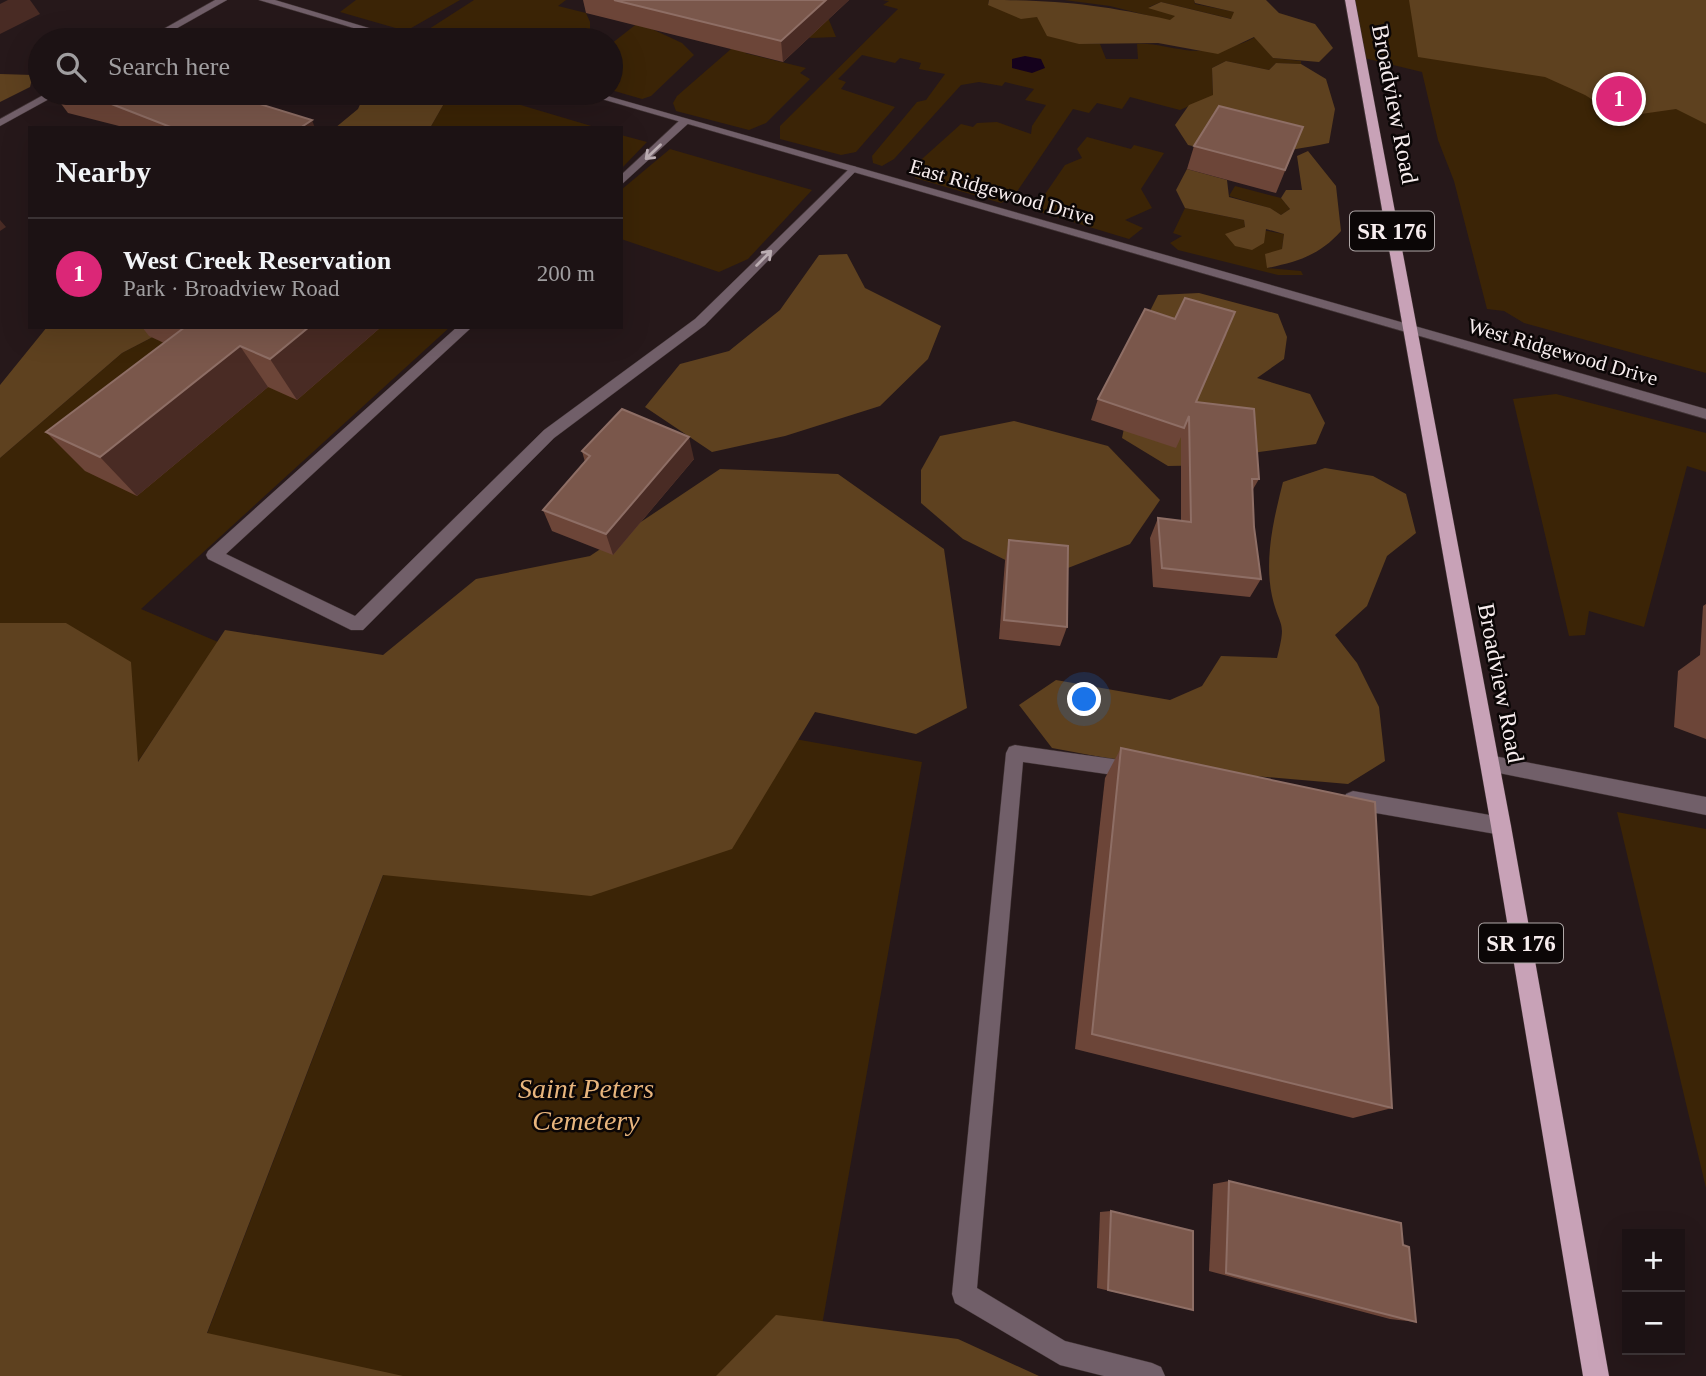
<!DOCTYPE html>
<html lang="en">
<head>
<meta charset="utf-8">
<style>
  :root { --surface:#1c1214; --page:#292022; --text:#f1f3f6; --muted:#a09ea0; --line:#3a3234; --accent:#db2777 }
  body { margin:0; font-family:Georgia,serif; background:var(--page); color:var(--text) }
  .controls { position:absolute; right:21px; bottom:21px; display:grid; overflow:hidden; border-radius:0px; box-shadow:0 7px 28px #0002 }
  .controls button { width:63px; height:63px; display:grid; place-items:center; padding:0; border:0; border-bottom:2px solid var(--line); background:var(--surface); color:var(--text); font:35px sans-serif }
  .you { position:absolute; left:1085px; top:700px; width:24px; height:24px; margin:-18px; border:5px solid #fff; border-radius:50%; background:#1a73e8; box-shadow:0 0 0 10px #1a73e833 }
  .badge { display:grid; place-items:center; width:46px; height:46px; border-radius:50%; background:var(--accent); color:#fff; font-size:23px; font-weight:700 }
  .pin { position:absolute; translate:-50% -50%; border:4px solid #fff; box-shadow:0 2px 7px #0006 }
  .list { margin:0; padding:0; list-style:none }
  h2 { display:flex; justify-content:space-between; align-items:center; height:91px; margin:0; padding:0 28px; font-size:30px }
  h2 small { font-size:23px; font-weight:400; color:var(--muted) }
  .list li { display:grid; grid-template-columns:46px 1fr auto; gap:21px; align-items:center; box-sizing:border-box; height:112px; padding:0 28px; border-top:2px solid var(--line) }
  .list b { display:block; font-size:26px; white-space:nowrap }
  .list p { margin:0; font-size:23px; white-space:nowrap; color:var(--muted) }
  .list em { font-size:23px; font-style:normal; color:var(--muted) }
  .icon { flex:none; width:38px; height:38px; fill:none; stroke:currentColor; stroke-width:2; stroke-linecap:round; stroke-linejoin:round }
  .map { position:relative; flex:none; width:1706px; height:1376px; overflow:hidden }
  .search { position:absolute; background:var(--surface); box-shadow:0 7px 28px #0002; left:28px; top:28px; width:595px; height:77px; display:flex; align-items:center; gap:18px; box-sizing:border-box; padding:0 24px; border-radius:38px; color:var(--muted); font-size:26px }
  .panel { position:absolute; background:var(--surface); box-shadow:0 7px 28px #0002; left:28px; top:126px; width:595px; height:203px; border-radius:0px }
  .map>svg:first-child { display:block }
</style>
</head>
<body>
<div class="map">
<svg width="1706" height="1376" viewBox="0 0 1706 1376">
  <rect width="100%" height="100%" fill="#26181a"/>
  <g fill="#3b2406">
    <polygon points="356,0 460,0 406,31 340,12"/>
    <polygon points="474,0 566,0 558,6 586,13 590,22 590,34 581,40 425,38 424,35 429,29"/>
    <polygon points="667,0 652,29 682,43 694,55 651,96 642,99 611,90 611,44"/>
    <path d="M882 0H989L988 4 1037 17 1079 44H1100L1106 59H1138L1137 44C1155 43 1168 48 1185 50 1206 53 1237 48 1255 37L1273 58 1301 61V64L1276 63 1269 70 1226 61 1212 68 1213 96 1180 110 1130 97 1122 109 1097 103 1089 113 1073 109 1014 196 1001 203 915 178 913 167 961 124 973 127 977 123 997 122 1031 134 1032 126 1046 105 1025 100 1034 89 1005 82 1002 86 979 82 961 85 894 159 882 166 873 163 872 156 917 102 926 100 945 74 919 69 921 63 900 58 895 63 862 55 838 79 846 82 841 89 895 107 856 152 841 155 780 139V126L898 9 883 5 889 1Z"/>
    <polygon points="1064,0 1194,0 1195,4 1235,12 1232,19 1161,2 1149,7 1176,16 1170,21 1110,6"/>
    <polygon points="1350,0 1706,0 1706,373 1524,323 1504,311 1487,309 1454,181 1438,140 1422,72 1360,57"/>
    <polygon points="824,8 836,37 811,38 786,32 745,53 806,68 800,73 810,79 766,123 749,130 676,111 673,103 677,96 731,49"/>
    <polygon points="450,93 480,93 598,128 430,128"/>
    <polygon points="621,135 647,142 621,169"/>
    <polygon points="1087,137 1131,149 1134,145 1164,153 1141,189 1152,208 1125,220 1143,228 1129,239 1040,212 1039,203 1065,165 1082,158 1077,149"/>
    <polygon points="670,149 812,190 748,259 719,272 621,239 621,190"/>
    <polygon points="1235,186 1281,198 1290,209 1281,215 1269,208 1229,196"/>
    <polygon points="1185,208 1244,220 1245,227 1284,234 1282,249 1267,268 1301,271 1303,275 1278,275 1178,250 1170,243 1182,236 1173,233"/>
    <polygon points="172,327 450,327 141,609 218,642 137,763 66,623 0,623 0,458 122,353"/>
    <polygon points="1556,394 1706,433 1706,472 1687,466 1644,627 1589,611 1585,635 1569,636 1513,399"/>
    <polygon points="459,678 922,762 813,1376 339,1376 207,1334"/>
    <polygon points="1617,812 1706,829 1706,1188"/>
  </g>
  <g fill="#5e411f">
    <path d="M989 0C1058 0 1103 5 1170 20L1175 16 1148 8 1161 2 1231 19 1234 12 1195 3 1194 0H1266L1279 13 1315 24 1333 48 1319 62 1273 58 1254 37 1218 54 1158 43 1079 44 1047 36 1037 17 1021 19 988 5Z"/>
    <polygon points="1409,0 1706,0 1706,124 1676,109 1620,117 1585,95 1545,77 1418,57"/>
    <path d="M1226 61 1269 70 1276 63 1301 64 1326 79 1335 109 1329 143C1273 154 1244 158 1188 145L1175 125 1189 105 1213 95 1212 68Z"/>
    <polygon points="0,74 33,75 30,87 0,102"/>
    <polygon points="365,93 450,93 430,128 335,128 358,109"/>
    <path d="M1308 151 1336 186 1341 231C1320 255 1297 262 1267 268L1265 254 1282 249 1284 234 1266 229 1264 243 1252 250 1235 246 1225 234 1245 227 1244 220 1185 208 1176 190 1187 169 1227 180 1229 197 1270 208 1281 215 1290 209 1281 198 1286 190H1302L1297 156Z"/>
    <polygon points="847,254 865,288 941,326 928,359 880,406 785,436 712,452 645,407 680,364 729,351 780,310 819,255"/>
    <polygon points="1199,293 1278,314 1287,337 1284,359 1257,378 1310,394 1325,423 1316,444 1259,452 1222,465 1168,466 1122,438 1146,319 1158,295"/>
    <polygon points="47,327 172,327 122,353 0,458 0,385"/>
    <polygon points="1014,421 1108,446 1160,500 1130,544 1042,578 963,539 921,503 921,470 940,436"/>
    <path d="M1325 468 1373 476 1406 494 1416 533 1387 556 1367 606 1335 635 1357 663 1379 707 1385 761 1348 784 1160 768 1052 748 1019 705 1056 680 1170 700 1202 686 1221 656 1277 658C1287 619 1280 630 1272 596 1264 558 1274 518 1283 482Z"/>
    <polygon points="720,469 838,474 944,549 967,708 916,734 815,712 732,849 591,896 383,875 207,1333 403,1376 0,1376 0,623 66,623 131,662 138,762 225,630 383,655 476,579 590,556"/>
    <polygon points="776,1315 958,1339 1039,1376 716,1376"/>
  </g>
  <polygon fill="#15021d" points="1025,56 1041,59 1045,68 1032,73 1012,68 1012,59"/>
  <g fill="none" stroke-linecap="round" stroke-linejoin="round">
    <g stroke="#3f3233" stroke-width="1">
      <g id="service">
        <polygon points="681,119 691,121 621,185 621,175"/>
        <polygon points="852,166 856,167 856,171 705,325 554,438 363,630 351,630 208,559 206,555 208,551 457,327 472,327 226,554 355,616 544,430 695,319"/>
        <polygon points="1015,745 1134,762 1141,764 1143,770 1141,776 1134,778 1023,762 977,1288 1065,1341 1152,1363 1161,1367 1165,1376 1104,1376 1060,1365 955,1303 952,1294 1006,753 1009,747"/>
        <polygon points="1489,755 1706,797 1706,815 1489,771 1483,769 1480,763 1483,757"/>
        <polygon points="1353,791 1501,817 1508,820 1511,826 1508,832 1501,835 1353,809 1346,806 1344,800 1346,794"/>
      </g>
    </g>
    <g stroke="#3f3233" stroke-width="1">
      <g id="minor">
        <polygon points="215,0 227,0 156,40 144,40"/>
        <polygon points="47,93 60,93 0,126 0,119"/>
      </g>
    </g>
    <g stroke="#3f3233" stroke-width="1">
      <g id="tertiary">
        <polygon points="259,0 275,0 409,40 394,40"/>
        <polygon points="581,93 597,93 1706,409 1706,419"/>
      </g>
    </g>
    <g stroke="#3f3233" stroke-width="1">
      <polygon id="primary" points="1345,0 1355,0 1511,826 1609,1376 1583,1376 1491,826"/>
    </g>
    <use href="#service" fill="#715f69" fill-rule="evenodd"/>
    <use href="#minor" fill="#715f69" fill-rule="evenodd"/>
    <use href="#tertiary" fill="#715f69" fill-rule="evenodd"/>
    <use href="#primary" fill="#c8a2b7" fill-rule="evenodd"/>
  </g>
  <g fill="#6c4538">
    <polygon points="583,0 849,0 783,62 586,13"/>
    <polygon points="53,93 224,93 315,128 127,128 68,113"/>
    <polygon points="1303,127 1276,193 1187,169 1194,146"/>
    <polygon points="142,327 381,327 297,400 268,387 137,496 85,471 46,432 164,343 149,336"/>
    <polygon points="1227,334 1196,402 1259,479 1252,491 1254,527 1261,579 1250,597 1153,587 1150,538 1158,518 1181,521 1181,437 1176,448 1091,420 1098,399"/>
    <polygon points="582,451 694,459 613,555 552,531 543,510 585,462"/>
    <polygon points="1009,540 1067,627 1060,646 999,639 1005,561"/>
    <polygon points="1706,604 1706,739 1674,727 1678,671 1700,655 1703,606"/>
    <polygon points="1121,748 1392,1108 1353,1118 1075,1049 1105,778"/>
    <polygon points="1229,1181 1403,1245 1416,1322 1390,1319 1209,1271 1213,1184"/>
    <polygon points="1111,1211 1193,1310 1097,1288 1100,1212"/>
  </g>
  <g fill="#492b24">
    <polygon points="8,0 30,0 40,14 0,34 0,4"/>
    <polygon points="826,0 849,0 783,62 781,41"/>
    <polygon points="312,120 315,128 300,128"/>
    <polygon points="0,220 6,227 0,231"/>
    <polygon points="309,327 381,327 297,400 270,359"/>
    <polygon points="240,346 268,387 137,496 100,457"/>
    <polygon points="689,437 694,459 613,555 606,534"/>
  </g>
  <g fill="#7a574b" stroke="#8e6e65" stroke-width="2">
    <polygon points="614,0 826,0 781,41"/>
    <polygon points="62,93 224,93 312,120 300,128 173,128 109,103"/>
    <polygon points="1219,106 1303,127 1285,170 1194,146"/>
    <polygon points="1185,298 1235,312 1196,402 1254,409 1259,479 1252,479 1254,527 1261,579 1162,568 1158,518 1191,522 1189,416 1184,428 1098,399 1145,309 1175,319"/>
    <polygon points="185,327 309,327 270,359 240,346 100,457 46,432"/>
    <polygon points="622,409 689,437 606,534 543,510 590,456 582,451"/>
    <polygon points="1009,540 1068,546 1067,627 1004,620"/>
    <polygon points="1121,748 1375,802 1392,1108 1092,1034"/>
    <polygon points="1229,1181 1401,1223 1403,1245 1409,1247 1416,1322 1226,1273"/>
    <polygon points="1111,1211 1193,1231 1193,1310 1108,1290"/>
  </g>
  <defs><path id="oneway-shaft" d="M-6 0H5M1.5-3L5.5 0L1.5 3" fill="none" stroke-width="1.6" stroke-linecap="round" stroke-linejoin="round" transform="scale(1.75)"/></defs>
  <g stroke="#bbadb2">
    <use href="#oneway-shaft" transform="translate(653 152) rotate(136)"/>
    <use href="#oneway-shaft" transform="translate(764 258) rotate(-45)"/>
  </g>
  <g text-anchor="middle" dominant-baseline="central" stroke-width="5" stroke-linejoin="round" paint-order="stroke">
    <g font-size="21" fill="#f7edee" stroke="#0b0606">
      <text transform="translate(1002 192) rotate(16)">East Ridgewood Drive</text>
      <text transform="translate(1563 352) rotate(16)">West Ridgewood Drive</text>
    </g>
    <g fill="#0b0606" stroke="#b0a8a8" stroke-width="2">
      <rect x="1350" y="211.5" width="84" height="39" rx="5"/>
      <rect x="1479" y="923.5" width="84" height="39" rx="5"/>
    </g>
    <g font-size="23" font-weight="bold" fill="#f7edee">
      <text x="1392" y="231">SR 176</text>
      <text x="1521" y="943">SR 176</text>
    </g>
    <g font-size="24" fill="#f7edee" stroke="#0b0606">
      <text transform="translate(1395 104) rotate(79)">Broadview Road</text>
      <text transform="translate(1501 683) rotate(79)">Broadview Road</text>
    </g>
    <g font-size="28" font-style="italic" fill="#e8b57d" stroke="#0b0606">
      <text x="586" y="1088">Saint Peters<tspan x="586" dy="32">Cemetery</tspan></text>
    </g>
  </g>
</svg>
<div class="controls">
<button>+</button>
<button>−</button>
</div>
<div class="you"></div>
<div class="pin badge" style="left:1619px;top:99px">1</div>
<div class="search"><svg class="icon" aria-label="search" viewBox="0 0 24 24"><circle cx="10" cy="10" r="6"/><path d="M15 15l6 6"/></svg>Search here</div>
<section class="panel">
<h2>Nearby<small></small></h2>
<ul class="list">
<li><span class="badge">1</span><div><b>West Creek Reservation</b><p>Park · Broadview Road</p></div><em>200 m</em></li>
</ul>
</section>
</div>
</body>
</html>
